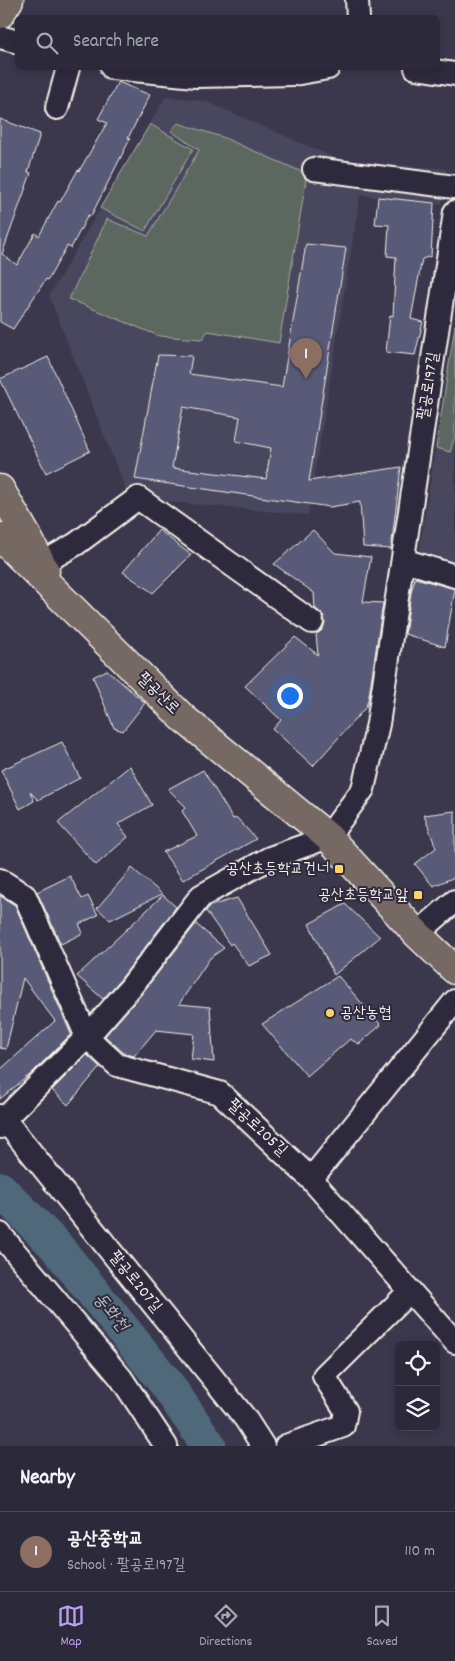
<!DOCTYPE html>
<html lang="en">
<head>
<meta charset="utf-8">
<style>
  :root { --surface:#2c2a3a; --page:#383645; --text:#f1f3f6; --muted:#a6a7af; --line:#484654; --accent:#bca0f2 }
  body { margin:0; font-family:Dekko,"Poor Story",sans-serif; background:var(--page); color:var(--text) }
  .controls { position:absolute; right:15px; bottom:15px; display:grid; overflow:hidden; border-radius:8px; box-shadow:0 2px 8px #0003 }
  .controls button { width:45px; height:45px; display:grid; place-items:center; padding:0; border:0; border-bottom:1px solid var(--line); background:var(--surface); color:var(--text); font:25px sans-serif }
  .you { position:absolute; left:289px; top:695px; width:18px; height:18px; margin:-12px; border:4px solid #fff; border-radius:50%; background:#1a73e8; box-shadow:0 0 0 8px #1a73e833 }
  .badge { display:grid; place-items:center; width:32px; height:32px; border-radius:50%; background:var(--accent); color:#fff; font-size:16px; font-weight:700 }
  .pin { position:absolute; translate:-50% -41px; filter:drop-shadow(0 1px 2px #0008) }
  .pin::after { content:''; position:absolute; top:26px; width:18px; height:15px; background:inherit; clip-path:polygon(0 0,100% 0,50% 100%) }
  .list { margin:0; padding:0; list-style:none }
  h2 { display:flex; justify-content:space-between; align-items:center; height:65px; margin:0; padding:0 20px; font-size:21px }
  h2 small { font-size:16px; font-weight:400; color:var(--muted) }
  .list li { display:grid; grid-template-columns:32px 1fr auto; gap:15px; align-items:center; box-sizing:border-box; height:80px; padding:0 20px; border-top:1px solid var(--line) }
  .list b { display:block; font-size:19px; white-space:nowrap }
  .list p { margin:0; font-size:16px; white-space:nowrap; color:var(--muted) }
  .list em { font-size:16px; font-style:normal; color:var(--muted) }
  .icon { flex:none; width:28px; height:28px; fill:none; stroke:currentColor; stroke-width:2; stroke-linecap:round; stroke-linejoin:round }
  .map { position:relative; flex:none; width:455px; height:1446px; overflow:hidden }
  .search { position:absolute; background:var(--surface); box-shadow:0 2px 8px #0003; left:15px; right:15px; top:15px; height:55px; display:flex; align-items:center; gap:12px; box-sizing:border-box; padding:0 18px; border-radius:8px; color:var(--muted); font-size:19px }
  .sheet { height:145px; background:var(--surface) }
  nav { display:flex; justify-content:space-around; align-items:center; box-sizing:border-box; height:70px; border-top:1px solid var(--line); background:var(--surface); font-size:14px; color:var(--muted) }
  nav a { display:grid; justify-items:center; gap:2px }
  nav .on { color:var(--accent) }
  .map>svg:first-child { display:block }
</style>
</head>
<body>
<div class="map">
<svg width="455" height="1446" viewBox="0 0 455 1446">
  <rect width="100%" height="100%" fill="#3b384e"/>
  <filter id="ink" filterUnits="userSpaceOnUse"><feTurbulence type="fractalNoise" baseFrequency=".02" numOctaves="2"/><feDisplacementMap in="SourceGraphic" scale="10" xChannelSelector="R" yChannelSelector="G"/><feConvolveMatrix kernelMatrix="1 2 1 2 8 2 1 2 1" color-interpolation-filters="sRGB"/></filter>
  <g filter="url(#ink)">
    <g fill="#48465d">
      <polygon points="166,96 205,101 342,161 446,169 442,204 360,195 308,515 129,498 49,296"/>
      <polygon points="455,325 455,576 417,565 415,578"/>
    </g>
    <g fill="#5c685e" stroke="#a8aca3">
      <polygon points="178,123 222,137 307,174 279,343 208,331 202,339 159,336 69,299 107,219 148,236 199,150 171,131"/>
      <polygon points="150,124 193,149 145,231 100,208"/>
      <polygon points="455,325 455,436 450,452 436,448"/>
    </g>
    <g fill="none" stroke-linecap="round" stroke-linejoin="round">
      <polyline stroke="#50687a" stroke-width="35" points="0,1189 55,1245 166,1383 209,1446"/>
    </g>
    <g fill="#585a77" stroke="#f4f1e8" fill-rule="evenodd">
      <polygon points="118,82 150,95 128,138 130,139 91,216 88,215 71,248 67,246 48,280 46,279 13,329 0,322 0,119 40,134 28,172 31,173 2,254 17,265 35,233 39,236 58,201 60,202 78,170 79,171 107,123 98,119"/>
      <polygon points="378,197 434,203 431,256 422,259 411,319 423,322 415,355 386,352 390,315 393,316 396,257 387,256 389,225 375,224"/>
      <path d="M306 244 346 248 309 481 401 467 391 549 363 547 360 502 330 507 135 479 158 355 192 356 189 374 282 387ZM183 407 240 417 236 441 271 448 266 479 172 468Z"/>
      <polygon points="48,357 90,451 46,473 0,379"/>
      <polygon points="159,530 191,555 153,593 123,572"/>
      <polygon points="313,530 335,553 371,557 363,602 383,603 369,696 366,707 313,766 273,729 281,720 245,686 295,637 318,655 316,634 322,630 325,623 324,616 315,608 314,593 274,564"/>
      <polygon points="415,578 455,589 445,647 405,634 411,593"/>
      <polygon points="107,670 145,703 123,731 114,728 93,677"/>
      <polygon points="62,742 80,778 38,800 30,792 34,801 20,809 1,770"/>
      <polygon points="130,766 152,805 118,824 128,837 96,865 58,823"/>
      <polygon points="203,770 233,819 237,818 256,839 183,880 163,852 197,836 182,811 186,807 168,789"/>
      <polygon points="455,811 455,877 433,886 415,864 436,848 424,815"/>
      <polygon points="132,868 162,894 110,920 97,908"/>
      <polygon points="70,876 82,899 88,896 98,915 79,924 83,933 61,944 37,892"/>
      <polygon points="163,895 176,907 120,980 103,999 77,976"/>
      <polygon points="0,896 15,905 71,1034 32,1073 0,1099 0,1070 55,1021 23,978 6,1049 0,1048"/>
      <polygon points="237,898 272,955 249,966 232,943 230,945 206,911 210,906"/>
      <polygon points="345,904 380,937 334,975 309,924"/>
      <polygon points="196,924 224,948 210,958 179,1004 210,1007 214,1062 191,1059 194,1034 156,1030 134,1056 124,1053 105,1036 140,996"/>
      <polygon points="338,976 381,1025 359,1044 350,1039 307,1076 262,1024"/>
      <polygon points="87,1055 100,1067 68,1105 52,1090"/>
    </g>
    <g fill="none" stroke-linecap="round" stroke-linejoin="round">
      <g stroke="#f4f1e8" stroke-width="26">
        <g id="minor">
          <polyline points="357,0 358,18"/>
          <polyline points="0,37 18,42"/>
          <polyline points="112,68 196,76 294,74 328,68"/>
          <polyline points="416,68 455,74"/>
          <polyline points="57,108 68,68"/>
          <polyline points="314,169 455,187"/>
          <polyline points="403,560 455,576"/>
          <polyline points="41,564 76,544 138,498 312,622"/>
          <polyline points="0,880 25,896 87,1037 117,1065 220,1093 311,1179 455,1342"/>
          <polyline points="417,934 455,901"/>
          <polyline points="0,1116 4,1119 245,1418 263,1446"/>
          <polyline points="0,1127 4,1119 87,1037 130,988 201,896 270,858 328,837 363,789 378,724 455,212"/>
          <polyline points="311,1179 455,1001"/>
          <polyline points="0,1234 121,1378 166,1446"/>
          <polyline points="286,1446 343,1426 346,1411 324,1376 410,1291"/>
        </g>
      </g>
      <g stroke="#f4f1e8" stroke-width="31">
        <g id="major">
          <polyline points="0,14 9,0"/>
          <polyline points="0,489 27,536 45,571"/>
          <polyline points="0,537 183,718 328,837 417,934 455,970"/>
        </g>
      </g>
      <use href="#minor" stroke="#2f2a3d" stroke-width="22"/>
      <use href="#major" stroke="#766964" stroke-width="28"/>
    </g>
  </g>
  <g fill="#ffd166" stroke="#2f2a3d" stroke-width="2">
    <rect x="334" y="864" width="10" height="10" rx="2.5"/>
    <rect x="413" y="890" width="10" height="10" rx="2.5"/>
    <circle cx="330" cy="1013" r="5"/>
  </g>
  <g text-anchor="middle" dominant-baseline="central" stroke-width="4" stroke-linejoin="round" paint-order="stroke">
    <g font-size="16" fill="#f4f1e8" stroke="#2f2a3d">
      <text transform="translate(429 386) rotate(-81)">팔공로197길</text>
      <text transform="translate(158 694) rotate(45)">팔공산로</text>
      <text transform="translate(257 1128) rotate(43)">팔공로205길</text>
      <text transform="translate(135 1282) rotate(51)">팔공로207길</text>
    </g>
    <g font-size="16" fill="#f4f1e8" stroke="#2f2a3d" text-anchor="end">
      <text x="329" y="869">공산초등학교건너</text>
      <text x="408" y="895">공산초등학교앞</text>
      <text x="340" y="1013" text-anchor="start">공산농협</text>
    </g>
    <g font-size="18" font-style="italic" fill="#b2babc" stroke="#2f2a3d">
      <text transform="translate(110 1313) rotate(51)">동화천</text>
    </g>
  </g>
</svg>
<div class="controls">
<button><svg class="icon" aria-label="locate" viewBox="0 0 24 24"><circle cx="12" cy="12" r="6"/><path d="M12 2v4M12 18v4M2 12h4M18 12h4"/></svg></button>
<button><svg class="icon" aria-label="layers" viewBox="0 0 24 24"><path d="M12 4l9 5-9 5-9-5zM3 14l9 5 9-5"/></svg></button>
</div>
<div class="you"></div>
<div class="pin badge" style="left:306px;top:379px;background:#8d6e63">1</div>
<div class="search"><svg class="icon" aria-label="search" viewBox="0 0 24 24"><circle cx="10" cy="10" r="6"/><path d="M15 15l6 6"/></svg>Search here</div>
</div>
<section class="sheet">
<h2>Nearby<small></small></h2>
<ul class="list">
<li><span class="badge" style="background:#8d6e63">1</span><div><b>공산중학교</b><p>School · 팔공로197길</p></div><em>110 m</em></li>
</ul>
</section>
<nav>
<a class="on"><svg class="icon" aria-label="map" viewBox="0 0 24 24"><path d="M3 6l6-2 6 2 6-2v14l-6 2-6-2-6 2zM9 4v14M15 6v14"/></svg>Map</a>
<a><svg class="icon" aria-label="directions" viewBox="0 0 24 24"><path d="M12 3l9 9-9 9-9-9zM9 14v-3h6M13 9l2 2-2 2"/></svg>Directions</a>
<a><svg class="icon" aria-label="saved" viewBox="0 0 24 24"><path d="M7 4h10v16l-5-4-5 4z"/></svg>Saved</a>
</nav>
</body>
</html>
